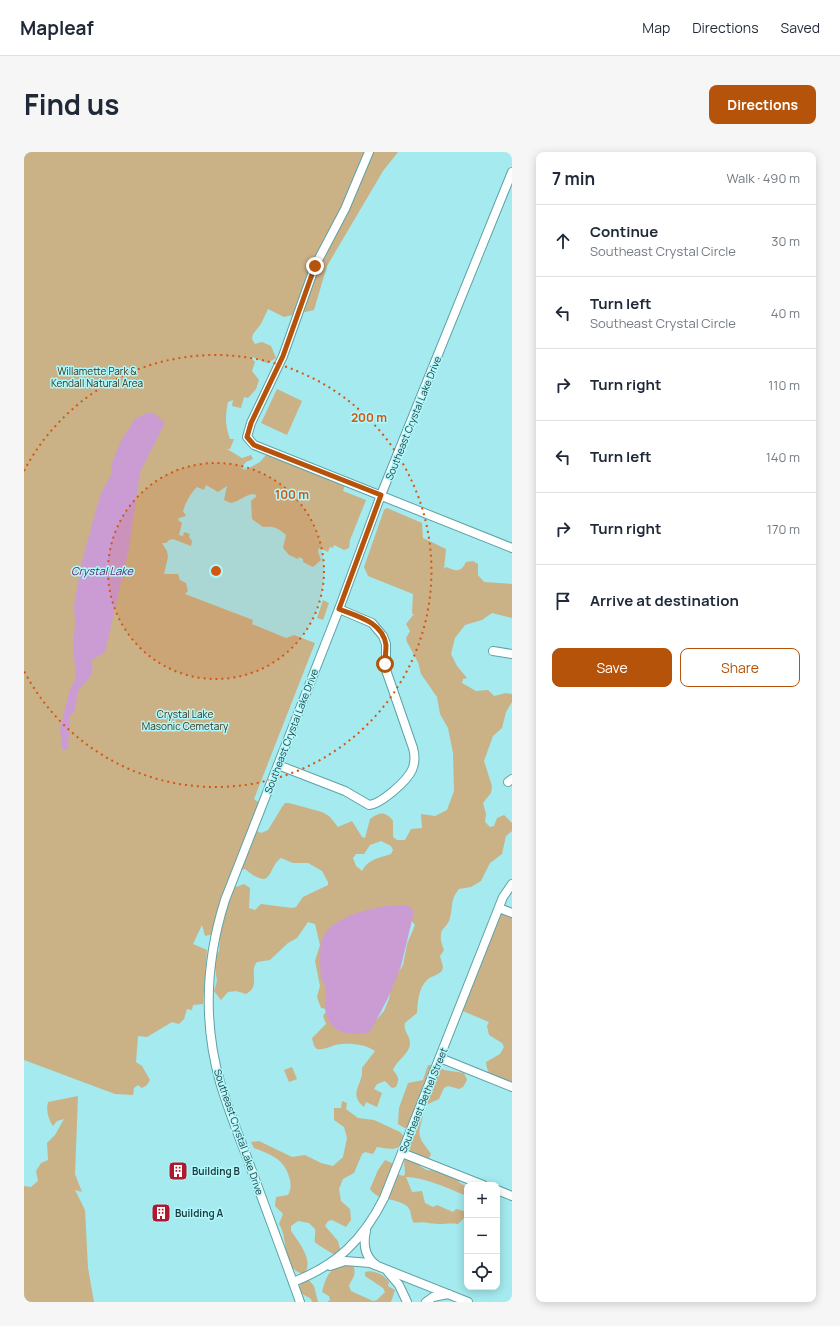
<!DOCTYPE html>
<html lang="en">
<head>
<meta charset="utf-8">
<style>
  :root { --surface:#fff; --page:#f6f6f7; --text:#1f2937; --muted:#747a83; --line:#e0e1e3; --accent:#b45309 }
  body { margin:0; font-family:Manrope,sans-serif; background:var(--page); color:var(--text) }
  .controls { position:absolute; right:12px; bottom:12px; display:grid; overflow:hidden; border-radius:8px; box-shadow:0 2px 10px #0003 }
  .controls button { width:36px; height:36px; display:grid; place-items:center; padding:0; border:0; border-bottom:1px solid var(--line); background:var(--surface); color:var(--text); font:20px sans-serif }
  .stop { position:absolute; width:12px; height:12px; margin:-9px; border:3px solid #b45309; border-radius:50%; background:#fff }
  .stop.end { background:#b45309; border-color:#fff; box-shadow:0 1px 4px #0008 }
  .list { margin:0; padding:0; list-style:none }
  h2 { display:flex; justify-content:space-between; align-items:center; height:52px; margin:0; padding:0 16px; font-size:17px }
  h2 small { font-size:13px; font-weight:400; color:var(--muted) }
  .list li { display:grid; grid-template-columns:26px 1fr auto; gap:12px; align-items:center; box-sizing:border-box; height:72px; padding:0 16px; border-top:1px solid var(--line) }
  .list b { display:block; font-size:15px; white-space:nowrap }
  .list p { margin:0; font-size:13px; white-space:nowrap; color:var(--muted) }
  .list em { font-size:13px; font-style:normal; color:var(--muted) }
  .actions { display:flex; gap:8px; padding:12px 16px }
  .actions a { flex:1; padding:9px 0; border:1px solid var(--accent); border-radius:8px; text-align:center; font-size:14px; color:var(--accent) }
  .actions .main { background:var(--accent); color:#fff }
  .icon { flex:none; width:22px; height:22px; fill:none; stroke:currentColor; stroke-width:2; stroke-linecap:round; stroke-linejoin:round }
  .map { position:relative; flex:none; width:488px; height:1150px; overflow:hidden; border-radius:8px }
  header { display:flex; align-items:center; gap:24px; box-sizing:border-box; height:56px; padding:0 20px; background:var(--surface); border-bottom:1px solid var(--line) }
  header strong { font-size:19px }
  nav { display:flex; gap:22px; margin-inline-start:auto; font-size:14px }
  .intro { display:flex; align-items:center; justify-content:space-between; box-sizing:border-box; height:96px; padding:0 24px }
  h1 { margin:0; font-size:28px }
  .button { padding:10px 18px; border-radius:8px; background:var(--accent); color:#fff; font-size:14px; font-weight:700 }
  main { display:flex; gap:24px; padding:0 24px }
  aside { flex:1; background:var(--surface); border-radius:8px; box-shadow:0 2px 10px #0003 }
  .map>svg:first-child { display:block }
</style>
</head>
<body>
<header>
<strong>Mapleaf</strong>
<nav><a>Map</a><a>Directions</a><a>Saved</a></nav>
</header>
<div class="intro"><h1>Find us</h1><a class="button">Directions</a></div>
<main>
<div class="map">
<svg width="488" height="1150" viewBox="0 0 488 1150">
  <rect width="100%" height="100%" fill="#a4eaee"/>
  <g fill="#cbb186" fill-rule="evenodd">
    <path d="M0 0H374L359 19 303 114 290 158 260 165 244 157 237 172 229 182 228 187 231 192 238 190 247 194 252 206 243 211 226 204 231 210 228 219 235 228 232 237 224 246 220 245 217 256 208 254 209 248 204 250C201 265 201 273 206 287H210L206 297H203L218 306 227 303 229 307 222 310 217 316 221 318 236 310 242 303 321 333 319 339 342 348 326 388 325 396 320 398 310 393 309 396 306 395 304 400 295 396 294 400 297 408 289 415 279 410V407L275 405 274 407 265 403 259 396 262 383C254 376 250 374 239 375L228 367 227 349 233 344 230 342C220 343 216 349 207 351L200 348 203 334 194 340 182 333 180 338 173 335C166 342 162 350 159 359L162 364 155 366 154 368 158 371 155 383 159 384 160 380 166 382 165 385 168 389 167 394 149 387 145 388 142 391H138L143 399 144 405 140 422H154L156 428 162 431 164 439 161 442 229 468 228 472 262 486 270 483 291 491 230 647 240 654 241 657 233 675V679L237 681 244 678 258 655 261 651H265L298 660 305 664 314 675 328 669 338 685 341 686 346 667C356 660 361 659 369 669V685L373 688H381L387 677 398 676 397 662 411 664 423 658 430 639 429 601 424 576 416 562 413 545 397 522 394 510 383 490 382 486 386 479 382 472 390 462H388L389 442 344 424 340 415 360 358 363 356 398 371 399 386 422 397 420 417 422 415C432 419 437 421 442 410L449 409 454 412V423L460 430 488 432V466L468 461 458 468 441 473 431 486 427 502 433 514 443 526 439 527 438 531 452 539 464 538 470 544 482 541 488 542V550L482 560 478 576 469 584 460 609 468 634 467 641 459 651 462 662 461 670 466 675 470 674 473 666 480 663 488 671V679L482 684 478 702 466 711 457 729 447 735 435 737C425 749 430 755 425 769 423 774 417 777 417 782 416 788 418 793 420 798L416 804 419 815 418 819C414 823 408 824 404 827 394 836 394 850 393 861L381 871C379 878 385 883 386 890 387 901 373 908 369 918 374 924 376 927 372 935L368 936 361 929 353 932 350 937 358 941 353 955 342 950 340 955C323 941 340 933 338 916L351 899C342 892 323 890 311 893 305 895 300 898 293 897L290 894 288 886 302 872 299 864 301 861 352 868 360 859 365 847 368 830 379 813 383 792 391 773 386 767 303 822 302 857 297 856 293 845 296 834 291 809 296 793 291 772 284 770 273 786 264 791 246 808 233 810C224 820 238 833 222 842L212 839 204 840 197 848 190 839 193 829 190 807 195 799 196 786 189 782 181 784 178 773 169 792 183 798 179 852 169 853 168 858 163 857 160 867 155 872 148 870 123 885 114 884 112 910 118 914 126 928 123 933 118 936 114 933 110 936 109 943 91 942 0 908ZM357 689 367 694 369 698 367 702C355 706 344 707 338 719L332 714 329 706 332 702H340L346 693ZM257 706 269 711H284L298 719 304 730V733L279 745 272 755 268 756 237 752 231 758 225 756 226 736 220 732 212 735 209 733 217 718 221 717C250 741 243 715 257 706Z"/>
    <polygon points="253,237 278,249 263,283 237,271"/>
    <polygon points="299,448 305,451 299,468 293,466"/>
    <path d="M475 756 488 761V931C475 923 464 930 462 910L476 902 480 895 478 891 465 883 463 874 465 870 434 857Z"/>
    <path d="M404 913 412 914 420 918 440 921 443 928 439 935 435 937 424 934 420 936 415 947 404 952 399 957C400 965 397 969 396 976 393 987 403 995 407 1002L405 1006 397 1007 395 1010 396 1014 402 1018 415 1019 430 1024 436 1031 443 1035V1044C426 1037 400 1025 382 1025L388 1040 398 1039 401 1051 409 1055 413 1053 429 1060 432 1057 440 1059V1066L434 1072C427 1071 421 1072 414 1072 405 1072 401 1069 390 1071 386 1066 388 1058 383 1054 371 1045 355 1050 346 1037L354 1018 361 1008 368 1011 372 1022 380 1024 381 1021 380 1009C389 1000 387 989 384 978L374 972 375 956 384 931 399 928Z"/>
    <polygon points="268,915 273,927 265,930 260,918"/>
    <path d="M54 944 51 1022 58 1040 51 1038 61 1058 64 1116 70 1150H0V1034L7 1035 14 1029 12 1019 17 1011 24 1008 23 991 31 983 40 967 33 969 29 974C24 966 22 959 24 950Z"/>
    <path d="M318 949 323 951 322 957 334 966 350 968 376 980 382 987C376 1000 365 997 353 995L349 1002 341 1000 338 1002 330 1021 319 1027 315 1037 317 1049 326 1057 327 1068 322 1075 308 1068 304 1069 301 1074 314 1089 317 1101 313 1104C311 1103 292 1092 291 1090 290 1087 292 1081 291 1077L285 1071 274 1069 267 1074V1079C274 1089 292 1111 279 1122 257 1116 265 1087 255 1072L259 1062 251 1054 252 1045 264 1043C267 1037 267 1034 266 1028 261 1007 248 1003 230 996L227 990 235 989 268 1005 281 1003 297 1011 309 1014 319 1005 323 986 320 975 310 968V956H317Z"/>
    <path d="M323 1111 330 1115C332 1125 328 1126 325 1134L327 1139 349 1149 353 1148 361 1140 359 1136 341 1124V1120C349 1117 361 1123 365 1130L364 1134 371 1138 367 1150H303L306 1148 305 1144 298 1140C302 1124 306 1115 323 1111Z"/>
    <path d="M284 1127 290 1134 294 1150H288L287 1147C280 1142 273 1142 277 1131Z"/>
  </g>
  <g fill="#ca9cd3">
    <polygon points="125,260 132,263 141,271 116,320 105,396 81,500 67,509 69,516 66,525 54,539 51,558 46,564 44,598 38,597 36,576 46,537 52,526 49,495 51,472 50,454 57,413 66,380 77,341 87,323 88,311 97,289 111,267"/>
    <path d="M371 753 385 754 390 760 377 814 364 846 346 880C325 885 306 882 301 858 300 851 303 843 301 836 301 832 298 829 297 825 296 819 296 797 297 791 303 765 348 755 371 753Z"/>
  </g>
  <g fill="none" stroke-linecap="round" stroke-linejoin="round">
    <g stroke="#5da2a6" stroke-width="10">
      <g id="minor">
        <polyline points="345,0 321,57 291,114 259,204 227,271 223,285 230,293 488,396"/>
        <polyline points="469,499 488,502"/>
        <path d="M254 613 321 639 345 653C357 652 383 629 388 618 391 611 391 603 389 596L362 518V492L359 484 348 471 315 457"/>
        <polyline points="484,630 488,627"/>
        <polyline points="475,756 488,761"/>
        <polyline points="416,906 488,935"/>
        <polyline points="378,1001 459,1033"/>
        <polyline points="473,1038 488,1044"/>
        <path d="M342 1079C339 1092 340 1104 352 1113"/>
        <polyline points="306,1114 321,1109 346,1111 444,1150"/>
        <polyline points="364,1120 375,1133 383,1150"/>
        <path d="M269 1130C313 1113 339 1088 360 1046L479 745 488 732"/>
        <path d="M276 1150C259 1102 241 1055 224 1008 214 982 204 957 196 930 179 870 182 808 201 748L315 457 357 343 488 20"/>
        <polyline points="402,1150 409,1145 424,1142"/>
      </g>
    </g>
    <use href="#minor" stroke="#fff" stroke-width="8"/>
  </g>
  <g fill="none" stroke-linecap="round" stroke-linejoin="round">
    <path stroke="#b45309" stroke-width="5" d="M291 114 259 204 227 271 223 285 230 293 357 343 315 457C333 464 359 470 362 493 362 500 361 506 361 512"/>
  </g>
  <circle cx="192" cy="419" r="108" fill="#d45611" fill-opacity=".12"/>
  <g fill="none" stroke="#d45611" stroke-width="2" stroke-dasharray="2 4">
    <circle cx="192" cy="419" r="108"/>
    <path d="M0 319A216 216 0 1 1 0 519"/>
  </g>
  <defs>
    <g id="building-square" transform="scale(1)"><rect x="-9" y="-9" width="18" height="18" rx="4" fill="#ae1930" stroke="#b1f8fc"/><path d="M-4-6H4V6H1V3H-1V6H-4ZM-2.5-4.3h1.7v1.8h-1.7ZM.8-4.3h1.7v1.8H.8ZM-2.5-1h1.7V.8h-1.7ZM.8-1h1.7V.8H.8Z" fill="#fff"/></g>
  </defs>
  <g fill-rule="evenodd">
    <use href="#building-square" x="154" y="1019"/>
    <use href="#building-square" x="137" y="1061"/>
  </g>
  <g text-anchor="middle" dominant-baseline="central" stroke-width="3" stroke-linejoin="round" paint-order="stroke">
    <g font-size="10" fill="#433317" stroke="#b1f8fc">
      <text x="73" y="219">Willamette Park &amp;<tspan x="73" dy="12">Kendall Natural Area</tspan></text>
      <text x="161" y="562">Crystal Lake<tspan x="161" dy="12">Masonic Cemetary</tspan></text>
    </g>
    <g font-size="10" fill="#1d3a3c" stroke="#b1f8fc">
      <text transform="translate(389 266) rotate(-68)">Southeast Crystal Lake Drive</text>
      <text transform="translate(267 579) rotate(-69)">Southeast Crystal Lake Drive</text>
      <text transform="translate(399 948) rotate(-68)">Southeast Bethel Street</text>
      <text transform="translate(215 980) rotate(71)">Southeast Crystal Lake Drive</text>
    </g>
    <g font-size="10" font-weight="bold" fill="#1d3a3c" stroke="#b1f8fc" text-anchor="start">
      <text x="168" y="1019">Building B</text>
      <text x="151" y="1061">Building A</text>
    </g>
    <g font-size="11" font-style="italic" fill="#5c2668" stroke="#b1f8fc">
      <text x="78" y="418">Crystal Lake</text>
    </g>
  </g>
  <circle cx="192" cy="419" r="6" fill="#d45611" stroke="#b1f8fc" stroke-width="2"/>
  <g font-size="12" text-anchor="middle" font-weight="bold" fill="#d45611" stroke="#b1f8fc" stroke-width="3" stroke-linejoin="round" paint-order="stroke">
    <text x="345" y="270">200 m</text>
    <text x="268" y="347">100 m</text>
  </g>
</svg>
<div class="controls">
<button>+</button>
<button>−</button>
<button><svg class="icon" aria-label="locate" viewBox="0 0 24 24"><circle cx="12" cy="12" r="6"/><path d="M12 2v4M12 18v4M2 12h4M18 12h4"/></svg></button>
</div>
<div class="stop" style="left:361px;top:512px"></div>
<div class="stop end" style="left:291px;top:114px"></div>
</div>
<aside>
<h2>7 min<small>Walk · 490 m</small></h2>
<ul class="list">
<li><svg class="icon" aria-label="ahead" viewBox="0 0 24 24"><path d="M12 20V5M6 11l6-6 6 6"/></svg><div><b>Continue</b><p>Southeast Crystal Circle</p></div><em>30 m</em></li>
<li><svg class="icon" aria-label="left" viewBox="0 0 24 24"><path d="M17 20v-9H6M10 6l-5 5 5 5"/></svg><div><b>Turn left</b><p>Southeast Crystal Circle</p></div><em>40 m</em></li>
<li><svg class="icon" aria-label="right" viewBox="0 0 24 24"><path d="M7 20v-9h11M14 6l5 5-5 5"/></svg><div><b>Turn right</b></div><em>110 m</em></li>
<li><svg class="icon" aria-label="left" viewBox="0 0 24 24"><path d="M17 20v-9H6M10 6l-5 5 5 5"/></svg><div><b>Turn left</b></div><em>140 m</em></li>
<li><svg class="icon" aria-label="right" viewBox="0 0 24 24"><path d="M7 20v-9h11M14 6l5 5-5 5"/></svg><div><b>Turn right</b></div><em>170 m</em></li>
<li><svg class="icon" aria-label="arrive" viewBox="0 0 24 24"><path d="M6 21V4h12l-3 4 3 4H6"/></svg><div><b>Arrive at destination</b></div></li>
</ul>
<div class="actions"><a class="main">Save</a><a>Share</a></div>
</aside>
</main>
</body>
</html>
